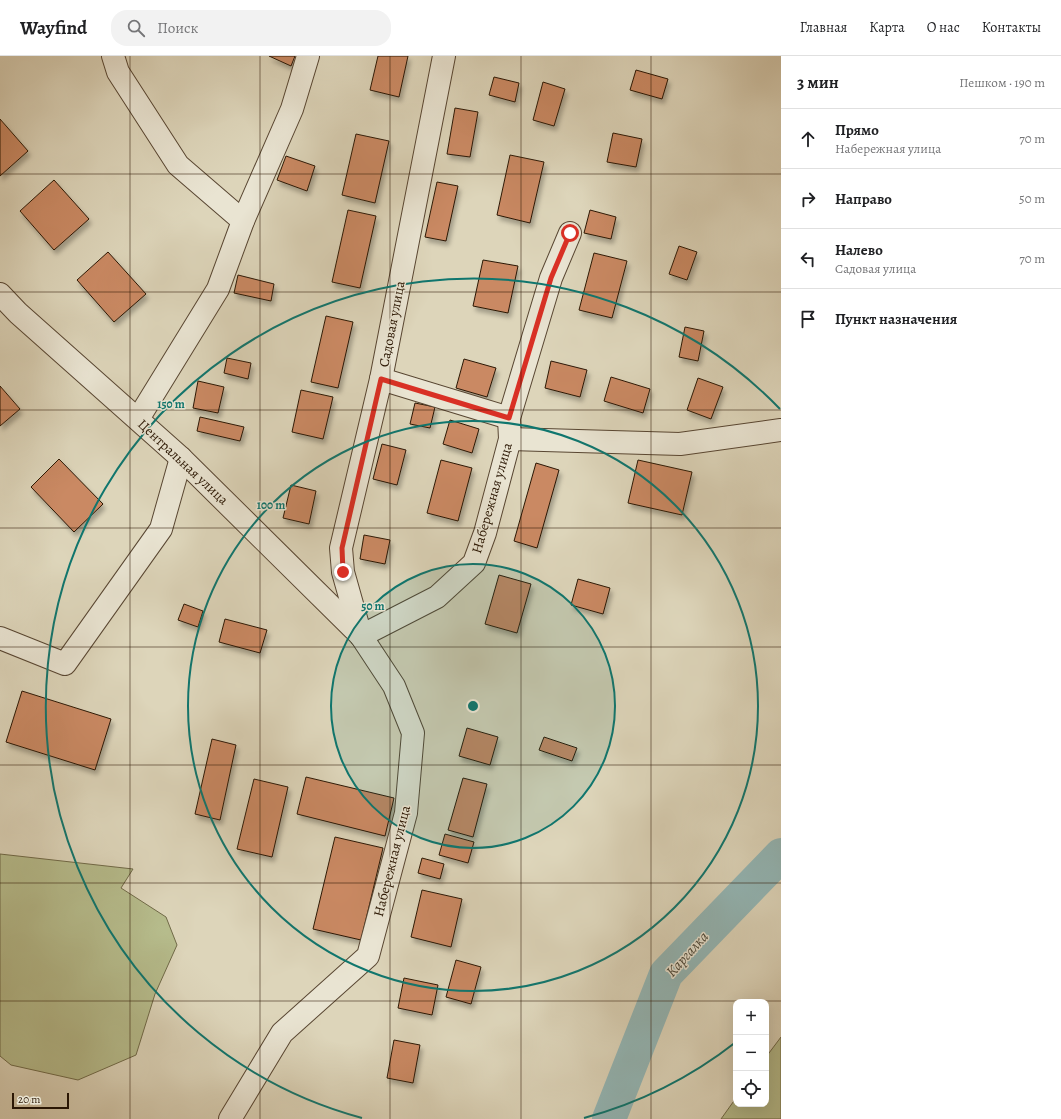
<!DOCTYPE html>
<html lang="ru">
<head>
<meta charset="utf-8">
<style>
  :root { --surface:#fff; --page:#f2f2f2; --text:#202124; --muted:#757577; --line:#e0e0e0 }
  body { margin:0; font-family:Alegreya,serif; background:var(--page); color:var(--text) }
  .controls { position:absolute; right:12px; bottom:12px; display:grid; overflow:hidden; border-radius:8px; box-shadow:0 4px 16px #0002 }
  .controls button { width:36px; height:36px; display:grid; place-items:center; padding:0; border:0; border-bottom:1px solid var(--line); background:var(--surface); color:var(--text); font:20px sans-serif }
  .scale { position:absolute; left:12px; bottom:10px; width:57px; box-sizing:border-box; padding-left:4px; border:2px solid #2b1704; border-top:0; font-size:11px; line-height:14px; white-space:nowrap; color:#2b1704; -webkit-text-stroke:3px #e9e4d2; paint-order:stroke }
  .stop { position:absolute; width:12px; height:12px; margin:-9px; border:3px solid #d93025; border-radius:50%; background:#fff }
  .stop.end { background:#d93025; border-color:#fff; box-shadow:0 1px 4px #0008 }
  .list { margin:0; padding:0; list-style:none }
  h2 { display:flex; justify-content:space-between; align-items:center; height:52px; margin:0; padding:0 16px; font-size:17px }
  h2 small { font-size:13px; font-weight:400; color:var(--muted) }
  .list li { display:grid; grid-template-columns:26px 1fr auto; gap:12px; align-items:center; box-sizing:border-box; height:60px; padding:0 16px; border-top:1px solid var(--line) }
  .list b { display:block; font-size:15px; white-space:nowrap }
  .list p { margin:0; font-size:13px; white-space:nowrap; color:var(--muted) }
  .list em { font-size:13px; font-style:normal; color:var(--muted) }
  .icon { flex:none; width:22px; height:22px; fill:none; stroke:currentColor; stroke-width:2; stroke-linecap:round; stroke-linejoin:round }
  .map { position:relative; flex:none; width:781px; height:1063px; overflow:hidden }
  header { display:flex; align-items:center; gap:24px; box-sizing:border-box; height:56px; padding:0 20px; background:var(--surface); border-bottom:1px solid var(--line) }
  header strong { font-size:19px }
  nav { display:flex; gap:22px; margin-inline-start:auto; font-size:14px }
  .search { width:280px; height:36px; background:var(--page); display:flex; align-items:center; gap:10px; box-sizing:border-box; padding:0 14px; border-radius:16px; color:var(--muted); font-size:15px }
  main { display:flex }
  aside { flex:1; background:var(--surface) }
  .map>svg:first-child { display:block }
</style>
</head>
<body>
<header>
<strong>Wayfind</strong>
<div class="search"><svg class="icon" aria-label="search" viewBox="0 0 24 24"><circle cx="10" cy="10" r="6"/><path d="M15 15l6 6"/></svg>Поиск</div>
<nav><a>Главная</a><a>Карта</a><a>О нас</a><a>Контакты</a></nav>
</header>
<main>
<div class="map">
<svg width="781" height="1063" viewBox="0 0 781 1063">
  <defs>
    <filter id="shadow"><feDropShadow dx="2.5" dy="4.5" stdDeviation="2" flood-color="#0004"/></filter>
  </defs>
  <rect width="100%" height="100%" fill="#ddd5ba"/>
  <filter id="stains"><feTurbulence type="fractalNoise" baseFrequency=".005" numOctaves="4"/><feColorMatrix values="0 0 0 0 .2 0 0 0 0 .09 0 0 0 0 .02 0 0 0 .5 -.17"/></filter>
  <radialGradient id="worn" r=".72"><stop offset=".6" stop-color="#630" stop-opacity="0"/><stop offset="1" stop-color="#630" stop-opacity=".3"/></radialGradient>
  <g fill="#b6bc8c" stroke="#706a48">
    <polygon points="0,798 133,813 121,832 166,861 177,889 155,938 136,999 78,1024 11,1009 0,1000"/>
    <polygon points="781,981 781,1063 721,1063 736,1042 736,1048 766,1048 766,1001"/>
  </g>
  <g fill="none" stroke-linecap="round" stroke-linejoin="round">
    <polyline stroke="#94b7b6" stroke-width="34" points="609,1063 666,918 781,799"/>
  </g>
  <g fill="#ca8963" stroke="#2b1704" filter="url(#shadow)">
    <polygon points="269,0 295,0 291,10"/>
    <polygon points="378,0 408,0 399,41 370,34"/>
    <polygon points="636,14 668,23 662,43 630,34"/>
    <polygon points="494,21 519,27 515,46 489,39"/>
    <polygon points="543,26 565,33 554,70 533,64"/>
    <polygon points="455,52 478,56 470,101 447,98"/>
    <polygon points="0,63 28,95 0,120"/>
    <polygon points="613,77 642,83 636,111 607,106"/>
    <polygon points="356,78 389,85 375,147 342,139"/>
    <polygon points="510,99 544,106 530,167 497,159"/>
    <polygon points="286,100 315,110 307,135 277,124"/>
    <polygon points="54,124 89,163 54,194 20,155"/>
    <polygon points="437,126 458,130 446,185 425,181"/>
    <polygon points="348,154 376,160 360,232 332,226"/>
    <polygon points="590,154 616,161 611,183 584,177"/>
    <polygon points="679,190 697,196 687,224 669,218"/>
    <polygon points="108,196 146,238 114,266 77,224"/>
    <polygon points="594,197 627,205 612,262 579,254"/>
    <polygon points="483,204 518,210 508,257 473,250"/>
    <polygon points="238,219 274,228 271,245 234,237"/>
    <polygon points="326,260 353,266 338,332 311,326"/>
    <polygon points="685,271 704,275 698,305 679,301"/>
    <polygon points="227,302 251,307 248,323 224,317"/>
    <polygon points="464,303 496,312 487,341 456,332"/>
    <polygon points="551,305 587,314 580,341 545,332"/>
    <polygon points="611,321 650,333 643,357 604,345"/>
    <polygon points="698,322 723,331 711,363 687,354"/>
    <polygon points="198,325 224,331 218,357 193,352"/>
    <polygon points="0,330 20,353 0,370"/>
    <polygon points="301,334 333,341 323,383 292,376"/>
    <polygon points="415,347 435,351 430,372 410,368"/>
    <polygon points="200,361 244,371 240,385 197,375"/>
    <polygon points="450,364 479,373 472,397 443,388"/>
    <polygon points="382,388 406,394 397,429 373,423"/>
    <polygon points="59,403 103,448 74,476 31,431"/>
    <polygon points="441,404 472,412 458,465 427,457"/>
    <polygon points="638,404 692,416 682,459 628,447"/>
    <polygon points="536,407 559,414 537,492 514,485"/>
    <polygon points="291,429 316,435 309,468 283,462"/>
    <polygon points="364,479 390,484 385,508 360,503"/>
    <polygon points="499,519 531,528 517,577 485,568"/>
    <polygon points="578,523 610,532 603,558 571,549"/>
    <polygon points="184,548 203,555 198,571 178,564"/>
    <polygon points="225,563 267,574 260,597 219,586"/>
    <polygon points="22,635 111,663 95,714 6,686"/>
    <polygon points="467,672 498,681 490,709 459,700"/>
    <polygon points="544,681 577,692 572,705 539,694"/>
    <polygon points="212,683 236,689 220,764 195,758"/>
    <polygon points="306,721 394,742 385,780 297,758"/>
    <polygon points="463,722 487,728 473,781 448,774"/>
    <polygon points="254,723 288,731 272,801 237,793"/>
    <polygon points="445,778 474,786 468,807 439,799"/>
    <polygon points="335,781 383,792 361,884 313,873"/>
    <polygon points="422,802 444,808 440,823 418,817"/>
    <polygon points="422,834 462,843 451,891 411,881"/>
    <polygon points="456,904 481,911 471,948 446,941"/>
    <polygon points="404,922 438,929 432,959 398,952"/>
    <polygon points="394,984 420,989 413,1027 387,1022"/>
  </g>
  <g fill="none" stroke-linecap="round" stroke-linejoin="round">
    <g stroke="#584632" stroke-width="24">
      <g id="minor">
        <polyline points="113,0 118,16 178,109 243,165"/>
        <polyline points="0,238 18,257 181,402 360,579"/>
        <polyline points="381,323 509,362"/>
        <polyline points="138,363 218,233 243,165 292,53 308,0"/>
        <polyline points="510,383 680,388 781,374"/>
        <polyline points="361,580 343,516 341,492 381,323 444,0"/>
        <polyline points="0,582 65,608 161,473 181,402"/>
        <polyline points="230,1063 282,977 368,900 406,757 413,677 394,630 361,580 437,541 474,507 485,477 510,383 509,362 551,222 570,177"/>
      </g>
    </g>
    <use href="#minor" stroke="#e9e4d2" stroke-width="22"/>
  </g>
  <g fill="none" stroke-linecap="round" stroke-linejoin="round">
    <polyline stroke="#d93025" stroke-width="5" points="343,516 342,492 381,323 509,362 551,222 570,177"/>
  </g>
  <path fill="none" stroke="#2b1704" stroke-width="1" stroke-opacity="0.55" d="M130 0V1063M260 0V1063M390 0V1063M521 0V1063M651 0V1063M0 118H781M0 236H781M0 354H781M0 472H781M0 591H781M0 709H781M0 827H781M0 945H781"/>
  <circle cx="473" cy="650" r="142" fill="#0f766e" fill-opacity=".12"/>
  <g fill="none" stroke="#0f766e" stroke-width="2">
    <circle cx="473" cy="650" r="142"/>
    <circle cx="473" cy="650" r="285"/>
    <path d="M736 986A427 427 0 0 1 584 1062M362 1062A427 427 0 1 1 780 353"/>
  </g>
  <g text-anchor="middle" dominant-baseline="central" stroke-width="3" stroke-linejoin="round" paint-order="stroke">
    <g font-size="14" fill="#2b1704" stroke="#e9e4d2">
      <text transform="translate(392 268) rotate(-79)">Садовая улица</text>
      <text transform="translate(183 406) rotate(43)">Центральная улица</text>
      <text transform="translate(492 442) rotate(-74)">Набережная улица</text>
      <text transform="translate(392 805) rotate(-76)">Набережная улица</text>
    </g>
    <g font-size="15" font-style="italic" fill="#4a4739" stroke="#e9e4d2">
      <text transform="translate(687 898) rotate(-48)">Каргалка</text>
    </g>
  </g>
  <circle cx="473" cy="650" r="6" fill="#0f766e" stroke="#e9e4d2" stroke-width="2"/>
  <g font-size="12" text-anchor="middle" font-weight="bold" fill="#0f766e" stroke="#e9e4d2" stroke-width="3" stroke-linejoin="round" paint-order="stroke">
    <text x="171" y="352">150 m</text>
    <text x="271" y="453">100 m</text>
    <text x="373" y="554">50 m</text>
  </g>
  <rect width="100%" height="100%" filter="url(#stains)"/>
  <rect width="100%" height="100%" fill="url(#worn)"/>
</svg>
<div class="controls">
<button>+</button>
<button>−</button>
<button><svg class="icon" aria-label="locate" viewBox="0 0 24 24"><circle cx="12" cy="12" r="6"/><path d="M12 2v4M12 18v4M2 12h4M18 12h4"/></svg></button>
</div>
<div class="scale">20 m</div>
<div class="stop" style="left:570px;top:177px"></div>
<div class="stop end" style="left:343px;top:516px"></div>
</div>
<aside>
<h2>3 мин<small>Пешком · 190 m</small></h2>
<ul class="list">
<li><svg class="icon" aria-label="ahead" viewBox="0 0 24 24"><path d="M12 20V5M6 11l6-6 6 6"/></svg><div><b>Прямо</b><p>Набережная улица</p></div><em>70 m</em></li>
<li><svg class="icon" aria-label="right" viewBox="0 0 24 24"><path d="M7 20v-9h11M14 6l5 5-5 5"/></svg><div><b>Направо</b></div><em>50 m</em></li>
<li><svg class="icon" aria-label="left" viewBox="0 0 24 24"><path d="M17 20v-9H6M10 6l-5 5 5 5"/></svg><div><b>Налево</b><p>Садовая улица</p></div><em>70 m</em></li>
<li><svg class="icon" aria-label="arrive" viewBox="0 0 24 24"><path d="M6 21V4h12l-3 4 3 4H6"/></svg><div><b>Пункт назначения</b></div></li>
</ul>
</aside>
</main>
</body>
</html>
